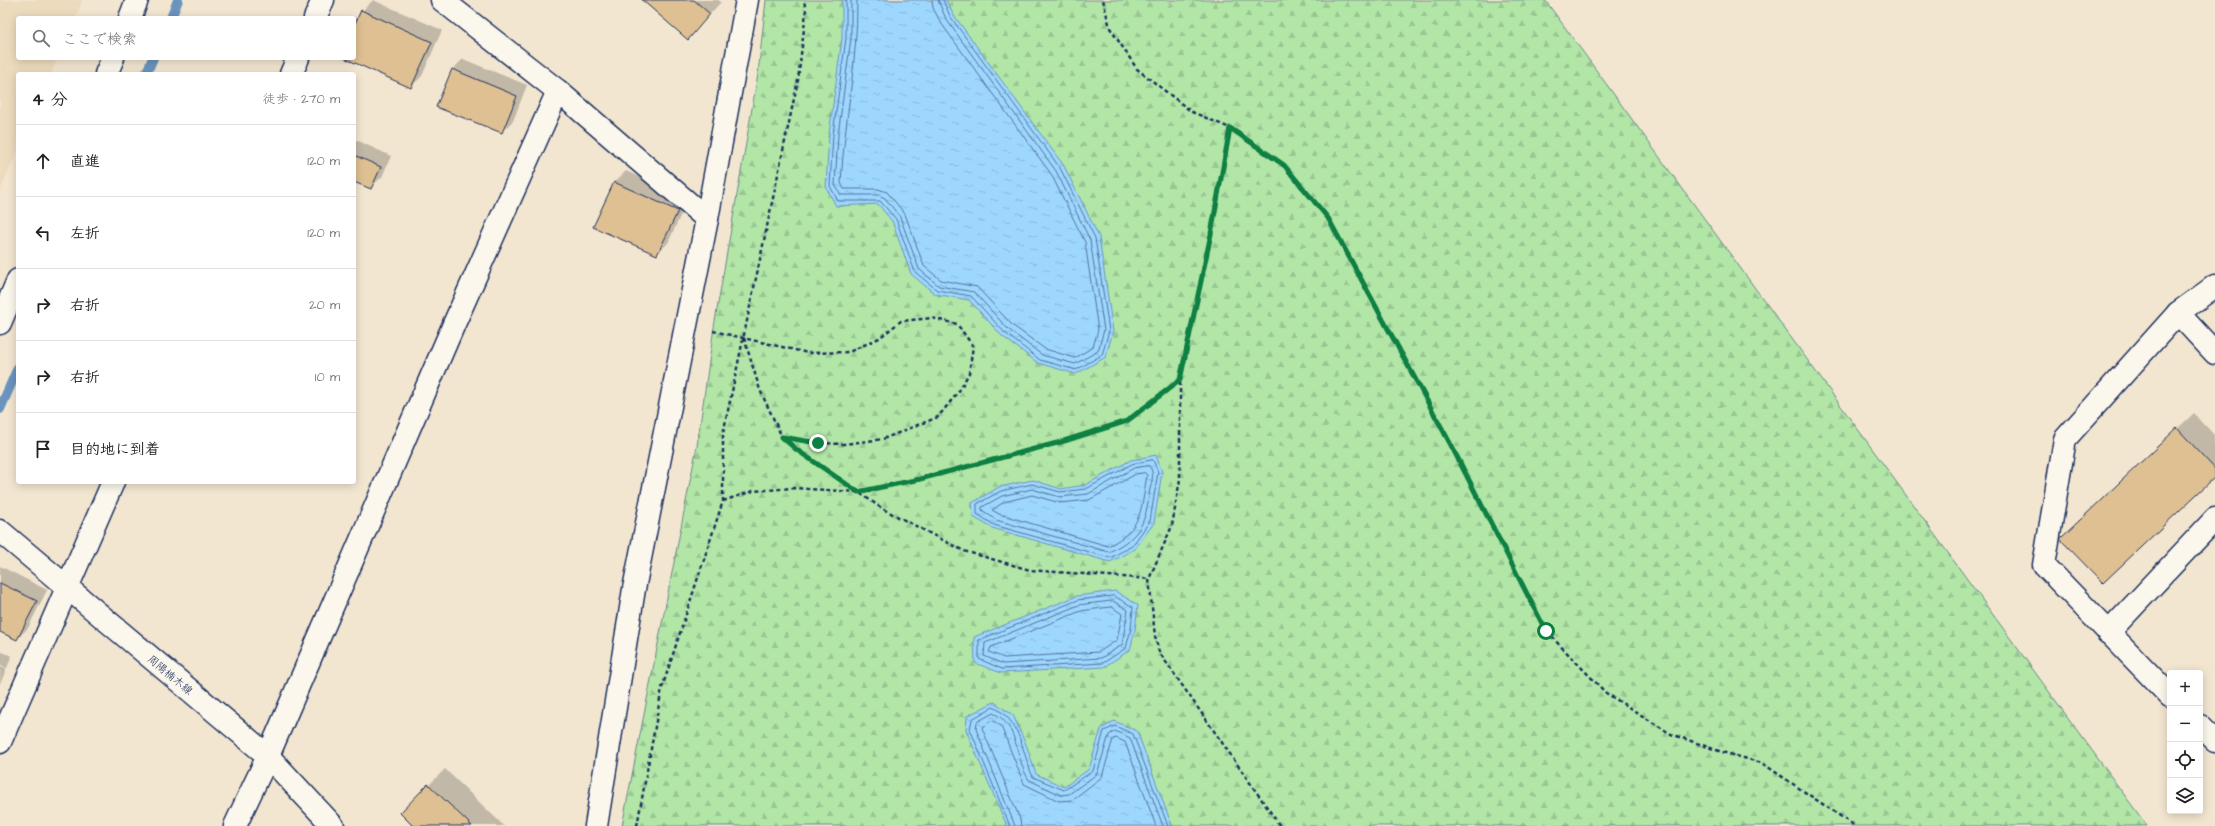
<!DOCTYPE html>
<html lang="ja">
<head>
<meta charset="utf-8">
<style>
  :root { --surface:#fff; --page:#f2f2f2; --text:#222; --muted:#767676; --line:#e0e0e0 }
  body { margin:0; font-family:"Architects Daughter","Klee One",sans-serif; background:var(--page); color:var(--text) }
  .controls { position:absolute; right:12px; bottom:12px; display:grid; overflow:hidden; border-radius:4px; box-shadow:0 2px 10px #0003 }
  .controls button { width:36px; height:36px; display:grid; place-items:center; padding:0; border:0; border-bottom:1px solid var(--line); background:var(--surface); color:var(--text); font:20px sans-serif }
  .stop { position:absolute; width:12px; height:12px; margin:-9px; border:3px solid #0b8043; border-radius:50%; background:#fff }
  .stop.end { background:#0b8043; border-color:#fff; box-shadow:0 1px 4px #0008 }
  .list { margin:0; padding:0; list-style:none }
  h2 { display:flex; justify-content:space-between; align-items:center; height:52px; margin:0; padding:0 16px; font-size:17px }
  h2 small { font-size:13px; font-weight:400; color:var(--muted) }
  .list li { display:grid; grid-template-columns:26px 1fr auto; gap:12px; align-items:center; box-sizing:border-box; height:72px; padding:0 16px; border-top:1px solid var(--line) }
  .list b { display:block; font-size:15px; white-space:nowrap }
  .list em { font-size:13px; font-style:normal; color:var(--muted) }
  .icon { flex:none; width:22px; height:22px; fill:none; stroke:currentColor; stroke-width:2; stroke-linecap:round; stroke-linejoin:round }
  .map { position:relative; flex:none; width:2215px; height:826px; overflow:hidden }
  .search { position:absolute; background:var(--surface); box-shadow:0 2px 10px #0003; left:16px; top:16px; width:340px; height:44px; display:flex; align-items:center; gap:10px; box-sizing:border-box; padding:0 14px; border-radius:4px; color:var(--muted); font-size:15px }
  .panel { position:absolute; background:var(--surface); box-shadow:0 2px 10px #0003; left:16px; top:72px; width:340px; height:412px; border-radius:4px }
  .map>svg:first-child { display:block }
</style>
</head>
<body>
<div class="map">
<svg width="2215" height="826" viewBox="0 0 2215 826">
  <defs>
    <pattern id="forest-firs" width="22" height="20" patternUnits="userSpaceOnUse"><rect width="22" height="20" fill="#b2e6a7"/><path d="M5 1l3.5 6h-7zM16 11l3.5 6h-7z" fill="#98c692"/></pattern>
    <pattern id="water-ripples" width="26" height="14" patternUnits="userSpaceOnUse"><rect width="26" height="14" fill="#9ed7fe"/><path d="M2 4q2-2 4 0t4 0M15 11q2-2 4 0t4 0" fill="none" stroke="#88b9dc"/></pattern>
  </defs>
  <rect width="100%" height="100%" fill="#f3e6d1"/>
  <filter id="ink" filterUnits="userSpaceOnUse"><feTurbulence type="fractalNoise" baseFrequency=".025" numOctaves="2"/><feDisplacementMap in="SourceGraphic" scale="8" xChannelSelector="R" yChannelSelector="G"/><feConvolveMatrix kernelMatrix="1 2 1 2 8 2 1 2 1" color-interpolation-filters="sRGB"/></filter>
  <g filter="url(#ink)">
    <polygon fill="#eddbbe" points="0,0 83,0 75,18 18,18 18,58 58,58 51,74 18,74 18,150 0,191"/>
    <polygon fill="url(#forest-firs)" stroke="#668a82" points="766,0 1545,0 2147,826 622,826 697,446 714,327 758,74"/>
    <g fill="url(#water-ripples)" stroke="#6a94be">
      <polygon points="842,0 946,0 953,14 1064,166 1099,237 1113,331 1106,357 1076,374 1038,363 1002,336 969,300 935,294 911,274 892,221 878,204 836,206 826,187 829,134 842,38"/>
      <polygon points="1156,455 1162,472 1154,523 1135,549 1110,562 992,528 973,517 972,503 999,487 1033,480 1061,489 1085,485 1131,460"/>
      <polygon points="1115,591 1138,605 1135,630 1130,650 1104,667 1001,673 975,663 974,637 1077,596"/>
      <polygon points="994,702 1013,715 1027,747 1036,774 1064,787 1089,769 1101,729 1114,721 1137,731 1172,826 1007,826 966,730 967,716"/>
    </g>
    <g fill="#0003">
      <polygon points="373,0 442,30 422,76 411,87 347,58 354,58 354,29 362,11"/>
      <polygon points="643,0 718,0 721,2 688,38"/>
      <polygon points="463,59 527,85 513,121 501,132 452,70"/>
      <polygon points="354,139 391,156 382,177 370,188 354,181"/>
      <polygon points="626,171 688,199 668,243 657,254 615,182"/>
      <polygon points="2194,413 2215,436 2215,476 2078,523"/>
      <polygon points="0,566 47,590 28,628 17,639 0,631"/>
      <polygon points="0,651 12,656 0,684 0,667 6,669 7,668 0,665"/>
      <polygon points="445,769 504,826 415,826 401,813"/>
    </g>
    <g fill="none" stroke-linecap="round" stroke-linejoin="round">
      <g stroke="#4f729e" stroke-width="1">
        <polyline points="846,0 846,38 833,134 830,186 838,201 880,201 896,219 915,272 937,290 971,296 1005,333 1040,360 1076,370 1102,355 1109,331 1095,238 1060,168 950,16 943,0"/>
        <polyline points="851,0 851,38 838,135 835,185 841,195 878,195 885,198 900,217 919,269 939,286 974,292 1008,329 1042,355 1075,364 1098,351 1104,330 1090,240 1056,171 946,19 938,0"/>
        <path d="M857 0C858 61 844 122 841 183L844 189H878L887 192 905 214 924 266 941 280 977 287 1012 325 1045 349 1075 358 1093 347 1098 330 1085 242 1051 174 941 23 933 8 932 0"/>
        <polygon points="1153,460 1158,472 1150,521 1132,546 1110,558 994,525 977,514 977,504 1001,491 1032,484 1060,492 1086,489 1132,464"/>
        <path d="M1149 466C1155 472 1152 481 1150 489 1145 524 1142 535 1109 552L996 520 982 510V507L1002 496 1032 489 1060 497 1088 494 1134 468Z"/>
        <path d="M1145 473 1147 475C1141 509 1143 529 1108 546L999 514 992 510 1004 502 1032 495 1060 503 1089 500 1136 474Z"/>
        <polygon points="1114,596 1133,607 1131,629 1126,648 1103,663 1002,669 979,659 979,640 1078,600"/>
        <polygon points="1113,601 1128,610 1122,645 1101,658 1003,664 984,656 985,643 1079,605"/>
        <polygon points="1112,607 1122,614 1117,640 1099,652 1004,658 989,652 991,647 1081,611"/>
        <path d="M1010 826 970 729 972 719 993 707C1022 721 1021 751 1033 777L1064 790 1093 771 1104 731 1115 726 1133 734 1168 826"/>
        <path d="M1015 826 976 729 977 722 993 713C1019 724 1015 759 1029 780L1061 795 1069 794 1097 774 1109 735 1115 731 1130 738 1163 826"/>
        <polyline points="1021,826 1020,819 982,728 992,720 1001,726 1024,784 1059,801 1072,800 1102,777 1113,739 1116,738 1125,742 1156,826"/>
      </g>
      <g stroke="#6a94be" stroke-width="10">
        <polyline points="171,18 178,0"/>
        <polyline points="146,74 153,58"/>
        <polyline points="0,409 18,368"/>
      </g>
    </g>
    <g fill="#dfc092" stroke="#1b2f5e">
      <polygon points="642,0 694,0 710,14 688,40"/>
      <polygon points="361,10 432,42 411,88 344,58 354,58 354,26"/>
      <polygon points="452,69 517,96 502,133 436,107"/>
      <polygon points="354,155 381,167 371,189 354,182"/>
      <polygon points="614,182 678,211 657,255 593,227"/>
      <polygon points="2177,428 2215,469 2215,477 2103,583 2060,539"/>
      <polygon points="0,583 37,601 17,640 0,632"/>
      <polygon points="428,784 472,826 413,826 400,813"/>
    </g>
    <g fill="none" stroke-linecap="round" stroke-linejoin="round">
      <g stroke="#1b2f5e" stroke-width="25">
        <g id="minor">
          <polyline points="442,0 558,91 707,219"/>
          <polyline points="130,18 137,0"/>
          <polyline points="315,18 323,0"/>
          <polyline points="106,74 113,58"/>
          <polyline points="291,74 298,58"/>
          <polyline points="2178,313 2215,353"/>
          <polyline points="0,323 18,280"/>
          <polyline points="0,531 268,756 333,826"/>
          <polyline points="2108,633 2215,519"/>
          <polyline points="2170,696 2044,565 2065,439 2178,313 2215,286"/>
          <polyline points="2200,726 2215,741"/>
          <polyline points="0,742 113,482"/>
          <polyline points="235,826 268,756 454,324 558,91"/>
          <polyline points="596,826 634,589 707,219 747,0"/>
        </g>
      </g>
      <g stroke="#1b2f5e" stroke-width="2.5" stroke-dasharray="4 3" stroke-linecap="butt">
        <polyline points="1103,0 1110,28 1137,69 1192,112 1230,128 1283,165 1328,218 1451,445 1546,631 1606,693 1671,734 1722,752 1762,763 1855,826"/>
        <polyline points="1230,128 1211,234 1180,380 1180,479 1172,526 1149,579 1155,636 1159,652 1280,826"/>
        <polyline points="713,331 808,353 849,352 879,338 901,321 932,318 957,324 973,346 969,373 959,391 938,417 883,439 844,444 818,443 782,437"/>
        <polyline points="744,338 760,390 782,437 797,450 883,509 964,551 1030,570 1149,579"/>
        <polyline points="723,501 753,491 793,488 858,492 920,479 1061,442 1127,421 1180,380"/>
        <polyline points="637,826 662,688 723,501 723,434 798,80 806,12 804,0"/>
      </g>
      <use href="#minor" stroke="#fbf7ec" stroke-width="22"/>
    </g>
  </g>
  <g fill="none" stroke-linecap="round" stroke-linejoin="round" filter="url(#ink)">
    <polyline stroke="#0b8043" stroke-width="5" points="818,443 782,437 797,450 858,492 920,479 1061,442 1127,421 1180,380 1211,234 1230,128 1284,165 1328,218 1451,445 1546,631"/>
  </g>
  <g text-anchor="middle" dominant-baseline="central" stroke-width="4" stroke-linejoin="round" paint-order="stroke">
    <g font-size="11" fill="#1b2f5e" stroke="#fbf7ec">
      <text transform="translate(170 675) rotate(40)">周陽楠木線</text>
    </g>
  </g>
</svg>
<div class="controls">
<button>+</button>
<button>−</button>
<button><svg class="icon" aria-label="locate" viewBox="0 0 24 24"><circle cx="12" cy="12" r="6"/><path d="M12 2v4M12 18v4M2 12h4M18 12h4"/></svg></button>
<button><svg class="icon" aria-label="layers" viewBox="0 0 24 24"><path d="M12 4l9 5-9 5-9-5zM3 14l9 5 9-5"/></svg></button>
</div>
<div class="stop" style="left:1546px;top:631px"></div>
<div class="stop end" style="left:818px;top:443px"></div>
<div class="search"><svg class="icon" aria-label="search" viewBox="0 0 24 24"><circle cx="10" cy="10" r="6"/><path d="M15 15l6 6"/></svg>ここで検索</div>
<section class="panel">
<h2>4 分<small>徒歩 · 270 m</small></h2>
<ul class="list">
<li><svg class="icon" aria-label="ahead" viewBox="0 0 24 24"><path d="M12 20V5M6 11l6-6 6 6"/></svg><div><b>直進</b></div><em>120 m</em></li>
<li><svg class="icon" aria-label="left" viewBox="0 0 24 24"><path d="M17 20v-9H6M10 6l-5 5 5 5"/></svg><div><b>左折</b></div><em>120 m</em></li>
<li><svg class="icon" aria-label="right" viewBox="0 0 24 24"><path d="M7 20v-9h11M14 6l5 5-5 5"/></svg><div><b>右折</b></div><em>20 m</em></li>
<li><svg class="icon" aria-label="right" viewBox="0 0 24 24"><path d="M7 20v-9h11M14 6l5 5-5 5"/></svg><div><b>右折</b></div><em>10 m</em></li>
<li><svg class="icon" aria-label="arrive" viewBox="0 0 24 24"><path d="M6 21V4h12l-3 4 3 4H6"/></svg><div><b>目的地に到着</b></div></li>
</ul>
</section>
</div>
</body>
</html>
